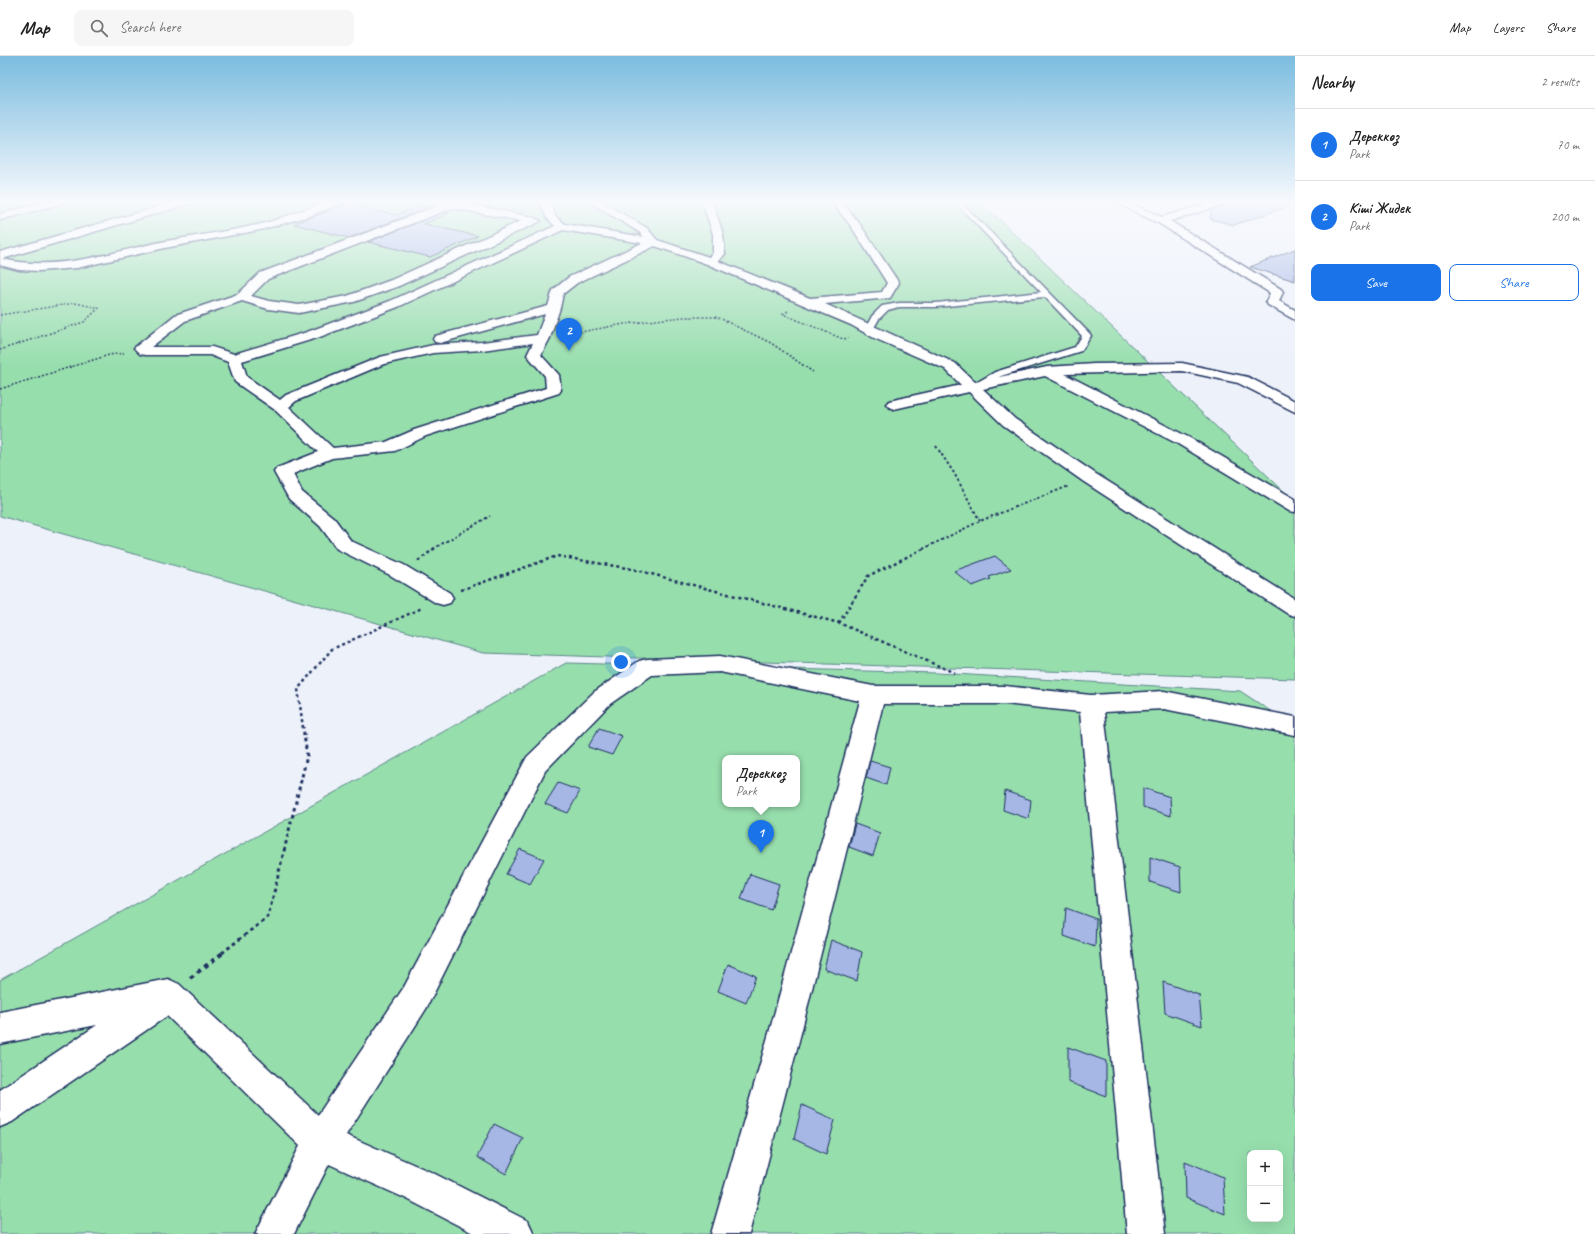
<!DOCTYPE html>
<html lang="en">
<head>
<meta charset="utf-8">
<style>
  :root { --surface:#fff; --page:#f6f6f6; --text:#222; --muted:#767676; --line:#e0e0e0; --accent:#1a73e8 }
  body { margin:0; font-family:Caveat,sans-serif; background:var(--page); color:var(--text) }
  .controls { position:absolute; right:12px; bottom:12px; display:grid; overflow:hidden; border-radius:8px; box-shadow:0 4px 16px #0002 }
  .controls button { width:36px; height:36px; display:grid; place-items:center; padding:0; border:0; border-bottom:1px solid var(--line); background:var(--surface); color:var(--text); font:20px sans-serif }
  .you { position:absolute; left:621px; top:606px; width:14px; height:14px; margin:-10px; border:3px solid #fff; border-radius:50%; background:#1a73e8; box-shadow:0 0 0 6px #1a73e833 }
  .badge { display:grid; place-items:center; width:26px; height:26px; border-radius:50%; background:var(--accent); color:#fff; font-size:13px; font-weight:700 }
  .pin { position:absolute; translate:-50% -33px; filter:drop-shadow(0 1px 2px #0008) }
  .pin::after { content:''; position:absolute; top:21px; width:14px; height:12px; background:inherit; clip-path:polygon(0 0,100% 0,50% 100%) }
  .popup { position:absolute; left:722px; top:699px; width:78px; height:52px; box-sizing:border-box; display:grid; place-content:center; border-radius:8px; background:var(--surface); filter:drop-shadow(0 1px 3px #0005); font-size:13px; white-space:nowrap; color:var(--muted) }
  .popup b { font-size:15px; color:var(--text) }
  .popup::after { content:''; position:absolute; left:50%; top:100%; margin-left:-8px; border:8px solid transparent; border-top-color:var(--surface) }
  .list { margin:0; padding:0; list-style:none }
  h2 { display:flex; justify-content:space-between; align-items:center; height:52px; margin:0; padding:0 16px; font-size:17px }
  h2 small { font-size:13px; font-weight:400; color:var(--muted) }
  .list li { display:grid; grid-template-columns:26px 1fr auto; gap:12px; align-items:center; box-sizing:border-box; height:72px; padding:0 16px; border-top:1px solid var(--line) }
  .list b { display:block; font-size:15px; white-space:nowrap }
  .list p { margin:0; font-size:13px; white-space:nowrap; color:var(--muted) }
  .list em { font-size:13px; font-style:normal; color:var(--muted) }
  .actions { display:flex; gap:8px; padding:12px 16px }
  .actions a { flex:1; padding:9px 0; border:1px solid var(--accent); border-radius:8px; text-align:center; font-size:14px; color:var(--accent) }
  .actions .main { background:var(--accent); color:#fff }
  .icon { flex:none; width:22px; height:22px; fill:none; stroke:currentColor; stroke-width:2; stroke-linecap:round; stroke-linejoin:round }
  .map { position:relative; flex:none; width:1295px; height:1178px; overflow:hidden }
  header { display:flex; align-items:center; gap:24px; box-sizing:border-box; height:56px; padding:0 20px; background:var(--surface); border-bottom:1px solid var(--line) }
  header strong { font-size:19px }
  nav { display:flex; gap:22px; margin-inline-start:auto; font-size:14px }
  .search { width:280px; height:36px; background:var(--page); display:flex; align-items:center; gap:10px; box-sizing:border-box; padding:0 14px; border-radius:8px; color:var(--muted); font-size:15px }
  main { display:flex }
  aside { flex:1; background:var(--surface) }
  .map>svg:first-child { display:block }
</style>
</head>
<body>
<header>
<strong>Map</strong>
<div class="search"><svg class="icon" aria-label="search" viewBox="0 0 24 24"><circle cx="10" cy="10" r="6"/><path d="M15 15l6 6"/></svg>Search here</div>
<nav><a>Map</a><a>Layers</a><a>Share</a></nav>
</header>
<main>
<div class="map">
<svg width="1295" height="1178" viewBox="0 0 1295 1178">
  <rect width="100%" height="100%" fill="#edf1fa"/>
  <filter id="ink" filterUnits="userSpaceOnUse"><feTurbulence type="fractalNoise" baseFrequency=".025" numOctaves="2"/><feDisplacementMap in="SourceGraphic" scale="8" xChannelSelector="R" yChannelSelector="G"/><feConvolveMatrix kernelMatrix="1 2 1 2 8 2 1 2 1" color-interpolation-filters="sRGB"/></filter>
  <g filter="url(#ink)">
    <g fill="#97dead" stroke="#598686" fill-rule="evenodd">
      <polygon points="0,145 980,145 1295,446 1295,623 483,597 0,460"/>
      <path d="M566 607 937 617 1240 635 1295 671V1178H0V924ZM725 702H797V748H725ZM1250 1097H1280V1163H1250Z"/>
    </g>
    <g fill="#a6b7e6" stroke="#1b2f5e">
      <polygon points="1233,145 1295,145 1295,148 1234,169 1210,163 1211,154 1230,148"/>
      <polygon points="348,148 396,159 418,151 427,152 349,182 294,168"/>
      <polygon points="445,156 449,157 424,168 478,180 430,201 368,186"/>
      <polygon points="1295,193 1295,225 1250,211"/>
      <polygon points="995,500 1011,513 989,521 991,523 972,530 954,515"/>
      <polygon points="599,672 622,680 612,699 588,691"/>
      <polygon points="870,705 890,711 886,729 866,722"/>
      <polygon points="558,727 580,735 568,757 545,748"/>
      <polygon points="1143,732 1170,741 1171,760 1143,751"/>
      <polygon points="1005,735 1031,744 1029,763 1003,754"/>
      <polygon points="855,768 880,777 873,800 849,791"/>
      <polygon points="520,793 544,803 530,828 506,818"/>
      <polygon points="1150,801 1180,811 1181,836 1150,826"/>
      <polygon points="750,818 779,828 771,854 741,843"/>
      <polygon points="1066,852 1096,863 1095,891 1064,880"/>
      <polygon points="831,884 862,896 857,925 824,913"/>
      <polygon points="728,908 756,920 746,947 718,935"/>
      <polygon points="1163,926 1199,939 1202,970 1165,957"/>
      <polygon points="1068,991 1106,1005 1106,1040 1068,1026"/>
      <polygon points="802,1049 835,1064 826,1098 794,1083"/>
      <polygon points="494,1068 523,1082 506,1118 477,1101"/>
      <polygon points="1185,1105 1223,1121 1225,1158 1186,1142"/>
    </g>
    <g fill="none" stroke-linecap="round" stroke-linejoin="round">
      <g stroke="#1b2f5e" stroke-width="3">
        <polygon id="service" points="954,145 960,145 1090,278 1091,280 1081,295 1001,320 975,334 972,335 967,332 995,316 1075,291 1082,280 1045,241 936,251 899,251 888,254 879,263 872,275 866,275 865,273 872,260 882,250 899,247 936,247 1041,236"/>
      </g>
      <g stroke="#1b2f5e" stroke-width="3">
        <g id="minor">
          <polygon points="49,145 65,145 63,147 0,164 0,158"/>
          <path d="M179 145H194L192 147 2 203C61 216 109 196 166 185 199 179 233 175 265 167 291 160 321 144 347 145L309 160 260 174 165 192 77 212 39 215 19 214 0 209V196Z"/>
          <path d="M434 145H452L532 161 541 165 399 230 354 246 299 257 268 253 242 245 185 265 151 291H212L234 298 307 276 390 245 555 170 547 162 539 145H549L556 161 565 168 644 181 639 176 588 145H600L647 172 657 184 709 201 713 197V178L702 145H712L723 178 725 198 718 205 810 242 882 236 887 227 851 170 831 145H841L859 167 899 227 890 242 825 248 955 307 975 326 1047 311 1094 308 1182 307 1248 321 1295 345V356L1238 327 1182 315 1065 318 1190 382 1295 443V456L1289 455 1178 388 1045 320 983 333 1015 363 1096 418 1295 543V560L1288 558 1084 426 1003 369 969 336 894 353 889 351 886 348 889 345 961 329 945 313 874 282 851 269 707 208 655 190 577 227 563 238 560 252 550 282 541 299 559 319 561 334 559 337 426 380 395 395 332 402 293 418 302 436 334 462 351 485 404 509 450 537 453 542 450 547 443 549 436 547 390 519 337 493 320 470 289 443 274 416 277 412 318 396 275 354 235 326 228 306 210 299H145L140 298 134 292 175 259 238 238 260 217 440 149 435 148ZM452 152 521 165 391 224 347 240 299 249 269 245 251 240 268 223ZM563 174 642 187 569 221 553 234 548 250 435 280 433 283 435 286 440 287 545 258 537 279 482 286 433 289 380 301 286 339 280 344 247 321 242 305 317 282 398 251ZM533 287 527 299 545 320 546 332 414 374 386 386 333 392 289 351 296 345 384 308 433 297 482 294Z"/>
          <polygon points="1112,145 1125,145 1162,161 1216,145 1232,145 1230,147 1170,165 1281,233 1283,236 1279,245 1295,254 1295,264 1268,249 1266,246 1270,237 1160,168"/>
          <polygon points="720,600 873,630 1005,630 1091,639 1164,635 1295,661 1295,679 1164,653 1104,656 1165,1178 1127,1178 1080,656 1005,648 883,648 801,977 749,1178 711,1178 769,977 860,645 720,616 652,619 610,648 545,715 426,953 346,1079 433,1117 528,1165 534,1178 475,1178 407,1143 329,1108 294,1178 255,1178 300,1090 167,960 12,1066 0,1071 0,1034 97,969 0,988 0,956 168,923 179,928 318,1059 404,931 527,701 594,636 639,605 647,603"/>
        </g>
      </g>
      <g stroke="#1b2f5e" stroke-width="1.5" stroke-dasharray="2 2" stroke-linecap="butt">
        <polyline points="788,255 783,258 843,283 849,282"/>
        <polyline points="0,259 75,247 99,252 84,266 0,294"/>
        <polyline points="564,279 624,268 682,261 717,261 771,287 813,316"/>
        <polyline points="0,333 109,299 124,297"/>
      </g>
      <g stroke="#1b2f5e" stroke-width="2" stroke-dasharray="2.5 2.5" stroke-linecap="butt">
        <polyline points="936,390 954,417 980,465"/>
        <polyline points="433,493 490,460"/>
        <polyline points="923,493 980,465 1069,430"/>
      </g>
      <g stroke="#1b2f5e" stroke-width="2.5" stroke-dasharray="3 3" stroke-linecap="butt">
        <polyline points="418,505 435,492"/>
        <polyline points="461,534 557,500 632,513 839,567 955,617"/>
        <polyline points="839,567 868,520 925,492"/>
        <polyline points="303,672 298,633 332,593 422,552"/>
      </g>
      <polyline stroke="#1b2f5e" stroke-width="3" stroke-dasharray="3.5 3.5" stroke-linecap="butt" points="222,897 268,861 307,700 303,671"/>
      <polyline stroke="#1b2f5e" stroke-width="4" stroke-dasharray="4.5 4.5" stroke-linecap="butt" points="190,922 224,896"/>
      <use href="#service" fill="#fff" fill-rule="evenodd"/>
      <use href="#minor" fill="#fff" fill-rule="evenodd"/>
    </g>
  </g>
  <linearGradient id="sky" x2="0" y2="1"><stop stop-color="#7bbcdf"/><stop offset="0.47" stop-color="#f7f9fd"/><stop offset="1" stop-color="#f7f9fd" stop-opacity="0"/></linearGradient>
  <rect width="1295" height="310" fill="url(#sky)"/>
</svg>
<div class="controls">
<button>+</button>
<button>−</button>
</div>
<div class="you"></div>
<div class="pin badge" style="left:761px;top:797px">1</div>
<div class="popup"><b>Дереккөз</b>Park</div>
<div class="pin badge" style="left:569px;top:295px">2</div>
</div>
<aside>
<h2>Nearby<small>2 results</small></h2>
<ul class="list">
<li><span class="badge">1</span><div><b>Дереккөз</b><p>Park</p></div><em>70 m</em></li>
<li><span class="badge">2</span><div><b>Кіші Жидек</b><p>Park</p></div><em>200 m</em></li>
</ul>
<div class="actions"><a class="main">Save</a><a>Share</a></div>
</aside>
</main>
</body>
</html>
